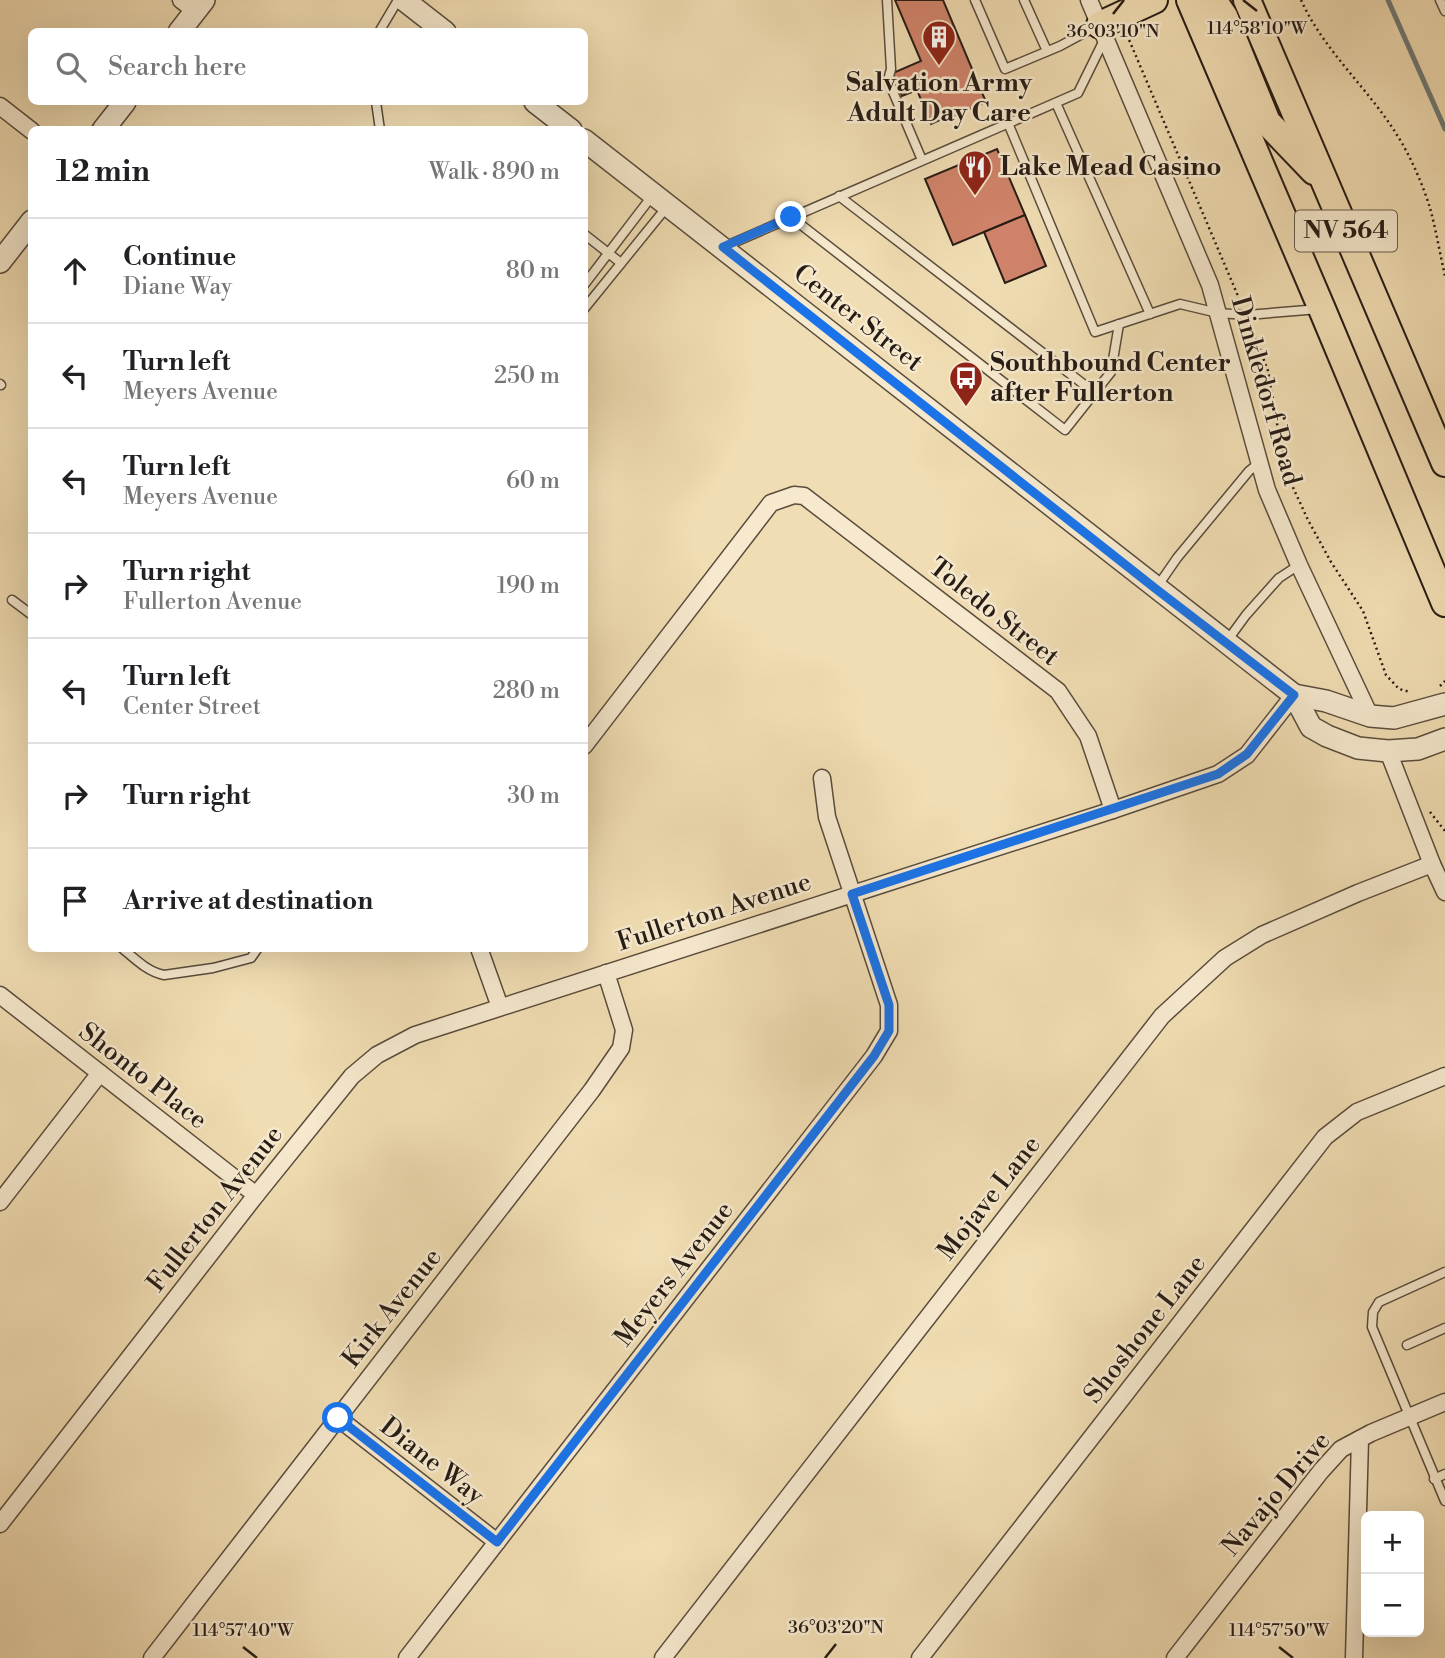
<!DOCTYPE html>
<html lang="en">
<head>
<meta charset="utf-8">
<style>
  :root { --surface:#fff; --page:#f6f6f6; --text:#202124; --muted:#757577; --line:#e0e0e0 }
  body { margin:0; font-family:"Libre Bodoni",serif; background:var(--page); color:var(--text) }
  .controls { position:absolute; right:21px; bottom:21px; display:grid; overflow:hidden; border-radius:10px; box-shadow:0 7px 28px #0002 }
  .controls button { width:63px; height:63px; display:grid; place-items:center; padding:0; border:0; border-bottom:2px solid var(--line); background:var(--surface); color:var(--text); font:35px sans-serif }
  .stop { position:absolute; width:21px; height:21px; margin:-16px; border:5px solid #1a73e8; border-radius:50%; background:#fff }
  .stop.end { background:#1a73e8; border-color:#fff; box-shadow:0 2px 7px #0008 }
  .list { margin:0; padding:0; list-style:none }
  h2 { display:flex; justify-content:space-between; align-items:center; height:91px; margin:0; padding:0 28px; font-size:30px }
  h2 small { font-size:23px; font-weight:400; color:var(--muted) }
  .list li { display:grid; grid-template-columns:46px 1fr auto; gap:21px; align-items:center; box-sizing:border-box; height:105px; padding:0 28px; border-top:2px solid var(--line) }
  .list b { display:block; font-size:26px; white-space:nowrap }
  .list p { margin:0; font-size:23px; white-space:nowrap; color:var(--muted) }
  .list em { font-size:23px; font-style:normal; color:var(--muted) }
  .icon { flex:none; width:38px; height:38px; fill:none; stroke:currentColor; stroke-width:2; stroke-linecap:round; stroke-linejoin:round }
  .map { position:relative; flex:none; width:1445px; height:1658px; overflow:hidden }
  .search { position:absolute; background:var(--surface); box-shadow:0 7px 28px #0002; left:28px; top:28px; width:560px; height:77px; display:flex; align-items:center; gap:18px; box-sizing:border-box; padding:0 24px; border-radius:10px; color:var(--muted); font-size:26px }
  .panel { position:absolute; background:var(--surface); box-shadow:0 7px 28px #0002; left:28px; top:126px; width:560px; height:826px; border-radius:10px }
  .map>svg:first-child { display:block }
</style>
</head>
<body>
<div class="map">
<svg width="1445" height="1658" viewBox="0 0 1445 1658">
  <rect width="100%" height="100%" fill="#f1ddb3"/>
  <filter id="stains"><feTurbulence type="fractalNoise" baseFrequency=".00286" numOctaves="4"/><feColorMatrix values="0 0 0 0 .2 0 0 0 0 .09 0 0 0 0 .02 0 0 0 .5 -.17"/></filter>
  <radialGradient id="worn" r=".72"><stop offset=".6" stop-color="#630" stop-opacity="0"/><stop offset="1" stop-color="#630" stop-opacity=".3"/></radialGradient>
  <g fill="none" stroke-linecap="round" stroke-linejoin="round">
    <polyline stroke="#6e7b76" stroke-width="5" points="1388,0 1445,129"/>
  </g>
  <g fill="#d0836a" stroke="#261c15" stroke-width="2">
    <polygon points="895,0 943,0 986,102 945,120 944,118 931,124 917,90 902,96 893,73 921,61"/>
    <polygon points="997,149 1025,215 953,245 925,179"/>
    <polygon points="1025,215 1046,266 1005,283 984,232"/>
  </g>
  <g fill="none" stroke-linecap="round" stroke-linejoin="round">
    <g stroke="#594c3c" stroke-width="11">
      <g id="service">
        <polyline points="887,0 891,69 888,80 922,160"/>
        <polyline points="975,0 1005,69 1060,46 1097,26"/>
        <polyline points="1024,0 1047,51"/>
        <polyline points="1440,0 1445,11"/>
        <polyline points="379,32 398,0"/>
        <polyline points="376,102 380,130"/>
        <polyline points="1056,103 1150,314"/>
        <polyline points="1008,123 1095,332 1180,304 1218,313 1247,315 1319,309"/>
        <polyline points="839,196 1095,393"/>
        <polyline points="791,217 1065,430 1111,372 1119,324"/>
        <polyline points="584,234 621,263"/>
        <polyline points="726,246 1078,93 1105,38"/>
        <polyline points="584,285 652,196"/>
        <polyline points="584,309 666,208"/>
        <polyline points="0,384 1,385"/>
        <polyline points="1157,587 1177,558 1249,471 1259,463"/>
        <polyline points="12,600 32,615"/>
        <polyline points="1227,641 1246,615 1279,578 1299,565"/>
        <path d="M122 948C135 959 148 972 164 975L213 968 251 958 258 948"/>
        <polyline points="1445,1272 1379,1302 1373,1312 1372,1327 1445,1501"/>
        <polyline points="1407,1345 1445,1328"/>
        <polyline points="1434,1479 1445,1474"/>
      </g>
    </g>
    <g stroke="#594c3c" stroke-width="19">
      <g id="minor">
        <polyline points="181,0 195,11"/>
        <polyline points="1089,0 1210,285 1267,490 1299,565 1370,716"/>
        <polyline points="0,106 32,131"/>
        <polyline points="584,746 771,503 794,495 804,496 1058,691 1088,736 1113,810"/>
        <polyline points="1388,751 1432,864 1445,892"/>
        <polyline points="479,948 500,1007"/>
        <polyline points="0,995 256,1195"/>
        <polyline points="0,1202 100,1073"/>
        <polyline points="338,1418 497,1542"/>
        <polyline points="0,1524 256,1195 352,1076 377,1055 415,1035 1113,810 1218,774 1247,755 1294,695"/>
        <polyline points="152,1658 592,1090 621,1048 624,1030 606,973"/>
        <polyline points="407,1658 874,1056 889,1031 889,1005 827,817 822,778"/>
        <polyline points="663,1658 1162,1016 1225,958 1262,935 1358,893 1432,864"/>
        <polyline points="920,1658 1325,1137 1357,1112 1445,1076"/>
        <polyline points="1175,1658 1321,1471 1341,1449 1371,1433 1445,1402"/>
        <polyline points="1354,1658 1360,1439"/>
      </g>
    </g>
    <g stroke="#594c3c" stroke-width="24">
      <g id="tertiary">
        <polyline points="404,0 445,32"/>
        <polyline points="179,32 204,0"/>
        <polyline points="535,102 571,130"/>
        <polyline points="103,130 125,102"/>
        <polyline points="584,140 1294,695 1311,727 1327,736 1358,748 1388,751 1418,749 1445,739"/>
        <polyline points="0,262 32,221"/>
        <polyline points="1294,695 1326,701 1370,716 1394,718 1445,704"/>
      </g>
    </g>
    <g stroke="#261c15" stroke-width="30">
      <g id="primary">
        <polyline points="1190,0 1322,309 1445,603"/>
        <polyline points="1213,0 1224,16 1267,122 1314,171"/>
        <polyline points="1247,0 1445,463"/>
        <polyline points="1100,25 1154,0"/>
      </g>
    </g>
    <g stroke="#261c15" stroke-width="2.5" stroke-dasharray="2 3.5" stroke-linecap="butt">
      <path d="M1301 0C1324 51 1368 88 1397 135 1410 155 1423 185 1430 208 1436 230 1440 254 1445 276"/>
      <polyline points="1127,35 1241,303"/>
      <polyline points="1252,328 1268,371 1279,435 1290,481 1308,520 1331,562 1363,611 1386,675 1399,689 1410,692"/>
      <polyline points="1440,686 1445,681"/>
      <polyline points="1430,812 1445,831"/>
    </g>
    <use href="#service" stroke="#f6e9ce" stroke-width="8"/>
    <use href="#minor" stroke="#f6e9ce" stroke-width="16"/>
    <use href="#tertiary" stroke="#f6e9ce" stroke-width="21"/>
    <use href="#primary" stroke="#f1ddb3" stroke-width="26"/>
  </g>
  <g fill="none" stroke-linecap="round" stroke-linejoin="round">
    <polyline stroke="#1a73e8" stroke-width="9" points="338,1418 497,1542 874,1056 889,1031 889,1005 852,894 1218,774 1247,754 1294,695 1156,589 723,247 791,217"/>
  </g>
  <path fill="none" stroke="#261c15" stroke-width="2.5" d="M1243 0 1257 11M1113 14 1124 0M243 1647 257 1658M1279 1647 1293 1658M825 1658 836 1644"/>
  <defs>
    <g id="building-pin" transform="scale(1.75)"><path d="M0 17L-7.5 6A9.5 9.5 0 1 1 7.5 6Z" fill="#8f2418" stroke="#f6e9ce"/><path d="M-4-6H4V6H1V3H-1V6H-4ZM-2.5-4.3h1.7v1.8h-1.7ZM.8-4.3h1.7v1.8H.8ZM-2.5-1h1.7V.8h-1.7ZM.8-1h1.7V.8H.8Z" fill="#fff"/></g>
    <g id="restaurant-pin" transform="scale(1.75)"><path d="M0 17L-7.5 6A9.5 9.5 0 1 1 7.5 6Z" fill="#8f2418" stroke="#f6e9ce"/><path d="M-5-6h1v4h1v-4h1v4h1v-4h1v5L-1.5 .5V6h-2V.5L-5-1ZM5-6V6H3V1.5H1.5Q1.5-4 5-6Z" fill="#fff"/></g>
    <g id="bus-pin" transform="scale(1.75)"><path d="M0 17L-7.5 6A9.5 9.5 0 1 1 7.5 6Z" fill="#8f2418" stroke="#f6e9ce"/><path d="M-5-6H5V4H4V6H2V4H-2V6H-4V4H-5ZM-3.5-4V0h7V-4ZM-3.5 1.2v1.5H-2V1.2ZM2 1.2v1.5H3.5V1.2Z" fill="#fff"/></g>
  </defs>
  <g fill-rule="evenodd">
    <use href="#building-pin" x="939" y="37"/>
    <use href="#restaurant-pin" x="975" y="167"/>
    <use href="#bus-pin" x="966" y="378"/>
  </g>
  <g text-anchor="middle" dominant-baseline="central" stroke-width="5" stroke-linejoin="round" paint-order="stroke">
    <rect fill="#f6e9ce" stroke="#645a4c" stroke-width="2" x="1295" y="210.5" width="102" height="41" rx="5"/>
    <g font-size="24" font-weight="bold" fill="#261c15">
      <text x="1346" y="231">NV 564</text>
    </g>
    <g font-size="26" font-weight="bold" fill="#261c15" stroke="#f6e9ce" text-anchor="start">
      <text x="939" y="83" text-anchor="middle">Salvation Army<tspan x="939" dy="30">Adult Day Care</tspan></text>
      <text x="1000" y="167">Lake Mead Casino</text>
      <text x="990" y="363">Southbound Center<tspan x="990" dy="30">after Fullerton</tspan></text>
    </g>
    <g font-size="26" fill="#261c15" stroke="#f6e9ce">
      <text transform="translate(858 318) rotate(38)">Center Street</text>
      <text transform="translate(1266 391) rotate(74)">Dinkledorf Road</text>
      <text transform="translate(994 612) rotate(38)">Toledo Street</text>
      <text transform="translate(714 912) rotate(-18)">Fullerton Avenue</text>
      <text transform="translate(143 1076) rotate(38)">Shonto Place</text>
      <text transform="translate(989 1198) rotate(-52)">Mojave Lane</text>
      <text transform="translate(215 1209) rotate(-52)">Fullerton Avenue</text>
      <text transform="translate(674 1274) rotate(-52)">Meyers Avenue</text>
      <text transform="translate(392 1308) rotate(-52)">Kirk Avenue</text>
      <text transform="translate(1145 1329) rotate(-52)">Shoshone Lane</text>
      <text transform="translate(432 1461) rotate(38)">Diane Way</text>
      <text transform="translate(1276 1494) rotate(-50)">Navajo Drive</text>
    </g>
  </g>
  <g font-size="18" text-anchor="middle" fill="#261c15" stroke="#f6e9ce" stroke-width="5" stroke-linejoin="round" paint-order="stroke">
    <text x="1257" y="34">114°58'10"W</text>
    <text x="1113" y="37">36°03'10"N</text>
    <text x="836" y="1633">36°03'20"N</text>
    <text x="243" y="1636">114°57'40"W</text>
    <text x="1279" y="1636">114°57'50"W</text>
  </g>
  <rect width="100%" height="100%" filter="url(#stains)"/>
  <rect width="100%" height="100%" fill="url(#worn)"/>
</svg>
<div class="controls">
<button>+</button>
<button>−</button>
</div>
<div class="stop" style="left:338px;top:1418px"></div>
<div class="stop end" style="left:791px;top:217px"></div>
<div class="search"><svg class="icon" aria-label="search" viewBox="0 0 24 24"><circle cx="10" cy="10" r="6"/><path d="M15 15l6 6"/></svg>Search here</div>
<section class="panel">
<h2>12 min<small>Walk · 890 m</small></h2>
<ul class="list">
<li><svg class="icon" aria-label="ahead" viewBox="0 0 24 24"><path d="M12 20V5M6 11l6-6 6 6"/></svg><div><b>Continue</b><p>Diane Way</p></div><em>80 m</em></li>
<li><svg class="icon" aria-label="left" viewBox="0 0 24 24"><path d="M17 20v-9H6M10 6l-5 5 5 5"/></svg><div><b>Turn left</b><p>Meyers Avenue</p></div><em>250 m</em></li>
<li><svg class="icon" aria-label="left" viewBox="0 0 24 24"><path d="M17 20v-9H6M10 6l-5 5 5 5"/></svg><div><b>Turn left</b><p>Meyers Avenue</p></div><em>60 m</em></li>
<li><svg class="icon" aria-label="right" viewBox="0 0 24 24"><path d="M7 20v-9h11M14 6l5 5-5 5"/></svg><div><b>Turn right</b><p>Fullerton Avenue</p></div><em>190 m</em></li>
<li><svg class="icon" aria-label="left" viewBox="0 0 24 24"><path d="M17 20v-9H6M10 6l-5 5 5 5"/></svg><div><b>Turn left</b><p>Center Street</p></div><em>280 m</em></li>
<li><svg class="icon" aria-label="right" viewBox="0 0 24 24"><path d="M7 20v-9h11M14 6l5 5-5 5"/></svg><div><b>Turn right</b></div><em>30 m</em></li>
<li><svg class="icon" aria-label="arrive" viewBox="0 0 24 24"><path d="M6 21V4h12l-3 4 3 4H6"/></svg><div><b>Arrive at destination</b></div></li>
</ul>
</section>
</div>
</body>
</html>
